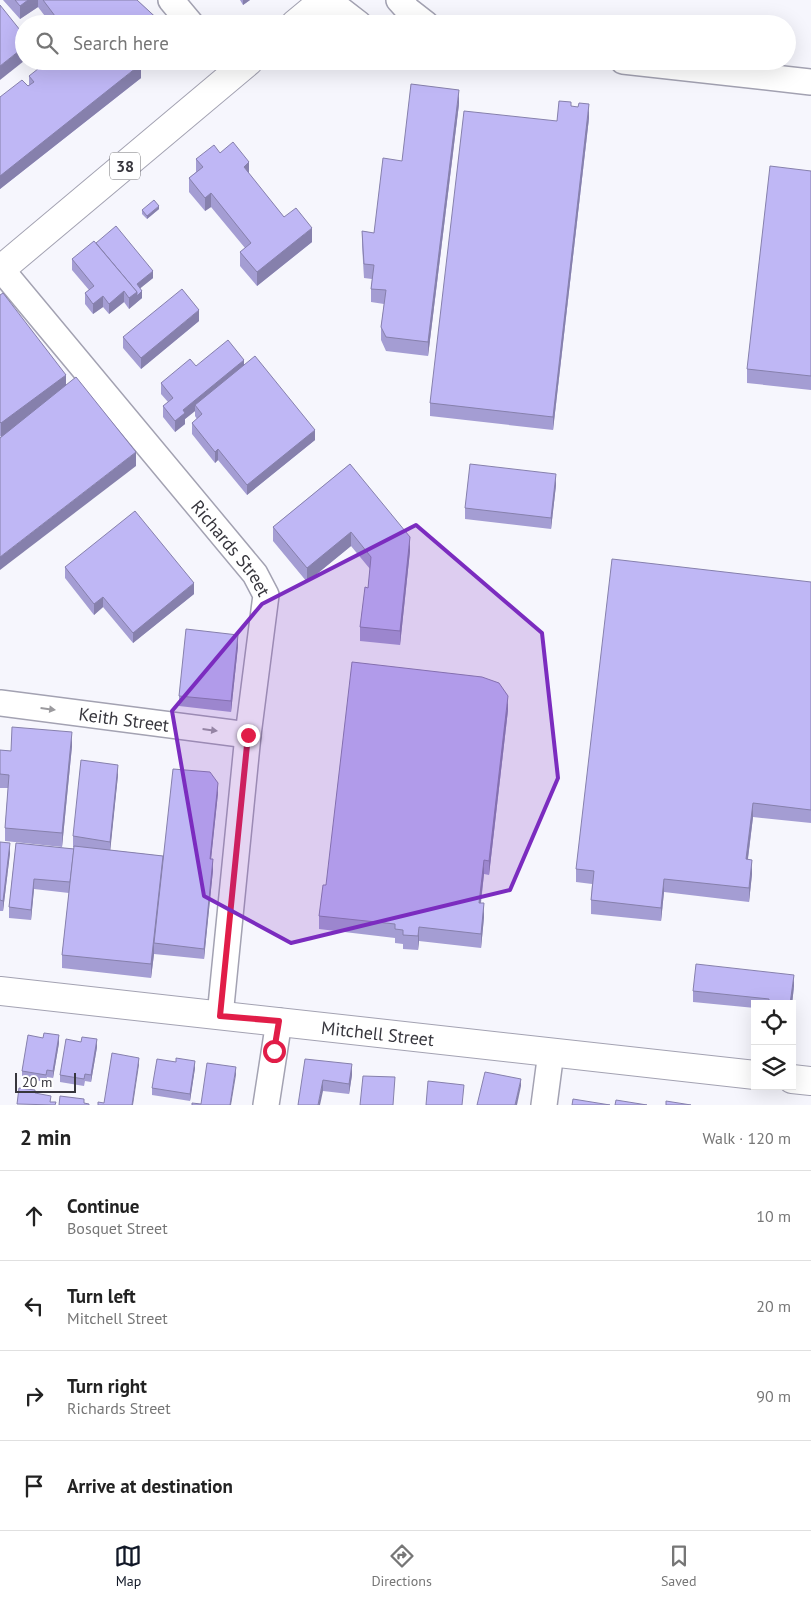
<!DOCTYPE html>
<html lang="en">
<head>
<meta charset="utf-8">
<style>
  :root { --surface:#fff; --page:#f6f6f6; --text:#222; --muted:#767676; --line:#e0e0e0; --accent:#111827 }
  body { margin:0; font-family:"PT Sans",sans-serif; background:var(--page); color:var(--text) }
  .controls { position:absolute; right:15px; bottom:15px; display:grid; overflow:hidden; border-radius:0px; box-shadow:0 5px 20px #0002 }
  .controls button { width:45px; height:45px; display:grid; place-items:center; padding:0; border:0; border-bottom:1px solid var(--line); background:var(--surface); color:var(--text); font:25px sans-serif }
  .scale { position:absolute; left:15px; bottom:12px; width:61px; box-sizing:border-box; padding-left:5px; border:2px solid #37363d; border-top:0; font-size:14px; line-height:18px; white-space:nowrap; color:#37363d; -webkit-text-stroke:4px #fff; paint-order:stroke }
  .stop { position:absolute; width:15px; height:15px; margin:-11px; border:4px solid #e11d48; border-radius:50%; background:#fff }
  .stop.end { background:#e11d48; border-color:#fff; box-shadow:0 1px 5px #0008 }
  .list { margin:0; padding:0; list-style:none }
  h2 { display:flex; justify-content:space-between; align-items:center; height:65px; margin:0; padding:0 20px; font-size:21px }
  h2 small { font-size:16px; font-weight:400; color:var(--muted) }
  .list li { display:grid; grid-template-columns:32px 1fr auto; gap:15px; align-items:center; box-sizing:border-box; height:90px; padding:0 20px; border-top:1px solid var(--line) }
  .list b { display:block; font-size:19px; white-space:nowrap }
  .list p { margin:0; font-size:16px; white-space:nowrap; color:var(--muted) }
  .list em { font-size:16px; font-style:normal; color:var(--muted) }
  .icon { flex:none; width:28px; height:28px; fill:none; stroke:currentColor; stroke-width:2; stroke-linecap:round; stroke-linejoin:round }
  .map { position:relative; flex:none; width:811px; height:1105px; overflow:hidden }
  .search { position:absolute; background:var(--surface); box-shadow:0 5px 20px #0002; left:15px; right:15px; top:15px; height:55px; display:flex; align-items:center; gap:12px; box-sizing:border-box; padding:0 18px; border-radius:28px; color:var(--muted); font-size:19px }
  .sheet { height:425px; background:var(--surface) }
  nav { display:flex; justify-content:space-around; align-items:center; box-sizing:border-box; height:70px; border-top:1px solid var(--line); background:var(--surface); font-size:14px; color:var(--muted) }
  nav a { display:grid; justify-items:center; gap:2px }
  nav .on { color:var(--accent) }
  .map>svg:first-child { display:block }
</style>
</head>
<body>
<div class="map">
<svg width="811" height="1105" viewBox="0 0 811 1105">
  <rect width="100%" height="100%" fill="#f6f6fd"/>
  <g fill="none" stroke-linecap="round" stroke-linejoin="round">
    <g stroke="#a3a2b2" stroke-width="28">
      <g id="minor">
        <polyline points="171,0 191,24"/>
        <polyline points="328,0 359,24"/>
        <polyline points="399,0 408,10 426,24"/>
        <polyline points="623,61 811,82"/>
        <path id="s1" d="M1 269 255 574 266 595 248 735 220 1016"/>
        <path id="s2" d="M0 703 248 735"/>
        <polyline points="266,1105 279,1021"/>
        <polyline points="544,1105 551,1052"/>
      </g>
    </g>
    <g stroke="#a3a2b2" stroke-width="30">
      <g id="tertiary">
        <path id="s3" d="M0 991 755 1075"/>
        <polyline points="792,1079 811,1081"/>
      </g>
    </g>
    <g stroke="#a3a2b2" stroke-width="30">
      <g id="primary">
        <polyline points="295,24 324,0"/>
        <polyline points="0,270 249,61"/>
      </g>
    </g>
    <use href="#minor" stroke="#fff" stroke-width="25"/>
    <use href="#tertiary" stroke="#fff" stroke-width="28"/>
    <use href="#primary" stroke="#fff" stroke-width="28"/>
  </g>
  <g fill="#a49dd3">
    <polygon points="3,0 137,0 163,24 51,24 38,7 20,19"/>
    <polygon points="240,0 250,0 243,5"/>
    <polygon points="29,76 141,78 0,189 0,97 29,85"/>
    <polygon points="459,104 428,356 386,351 381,340 381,327 384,304 371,302 371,289 372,279 364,278 362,245 362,231 374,233 402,161"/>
    <polygon points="571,106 589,118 553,430 430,416 430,403 557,121"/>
    <polygon points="220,153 249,174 284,217 312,242 257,286 240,266 240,252 245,248 211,207 205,211 189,192 189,178 196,172 196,159"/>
    <polygon points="811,171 811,390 747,383 747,369"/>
    <polygon points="159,209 147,219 142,214 142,210"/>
    <polygon points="96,243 153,278 140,288 142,298 129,309 124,302 109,314 103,307 93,314 85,304 85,293 89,290 72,270 72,259"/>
    <polygon points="0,295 66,385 136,466 1,437 0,436"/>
    <polygon points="199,321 141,369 123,348 123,337"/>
    <polygon points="244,365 315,440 247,495 218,460 215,463 192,434 192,423 197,419 195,416 195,411 185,419 185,424 175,432 163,417 163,406 168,402 161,394 161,383 196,366"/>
    <polygon points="350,464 410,551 400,645 360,641 360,627 368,588 370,569 351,546 307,582 273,541 273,527"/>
    <polygon points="556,485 551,529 465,519 465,508"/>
    <polygon points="65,567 194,594 133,643 103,607 94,615 65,578"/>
    <polygon points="811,582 811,823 753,817 748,859 752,874 749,902 664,892 661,921 591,914 591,900 592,884 576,882 576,869"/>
    <polygon points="238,646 231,712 179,706 179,696"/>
    <polygon points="508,710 489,875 484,874 481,903 484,917 481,948 419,941 418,950 403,949 403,944 395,943 395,938 319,929 319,916 326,885"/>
    <polygon points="72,746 62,847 5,841 5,828 8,788 0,788 0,750 11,751"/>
    <polygon points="118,775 110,850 163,856 218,793 211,859 213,870 204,959 154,954 151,978 62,968 62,955 69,893 34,889 31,920 9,918 9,907 16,843 74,849 74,847 73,847 73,836"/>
    <polygon points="0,842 10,853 3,911 0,911"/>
    <polygon points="794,986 792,1004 755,1004 755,1008 693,1002 693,991"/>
    <polygon points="59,1043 53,1078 47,1077 46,1082 22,1078 22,1071"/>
    <polygon points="97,1047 91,1082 85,1081 84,1086 60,1082 60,1075"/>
    <polygon points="305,1059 352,1075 349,1094 323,1091"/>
    <polygon points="176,1062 195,1068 190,1101 152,1095 152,1088"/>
  </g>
  <g fill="#8680ac">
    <polygon points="28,0 38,0 38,7 20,19 20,6"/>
    <polygon points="243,0 250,0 243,5"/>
    <polygon points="85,18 85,24 76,24"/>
    <polygon points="24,47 24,61 0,80 0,66"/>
    <polygon points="141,64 141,78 0,189 0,176"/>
    <polygon points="459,90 459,104 428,356 428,342"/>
    <polygon points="589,104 589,118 553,430 553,417"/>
    <polygon points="249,162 249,176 244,167"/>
    <polygon points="211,193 211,207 205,211 205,198"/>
    <polygon points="159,206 159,209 147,219 147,216"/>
    <polygon points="312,228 312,242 257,286 257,272"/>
    <polygon points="153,271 153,278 137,291 137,284"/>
    <polygon points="124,291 124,302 109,314 109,304"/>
    <polygon points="142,291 142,298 129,309 129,298 137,292"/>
    <polygon points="103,296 103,307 93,314 93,304"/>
    <polygon points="199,310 199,321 141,369 141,358"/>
    <polygon points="244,360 244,370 195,405 195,411 185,419 185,424 175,432 175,421 183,410"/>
    <polygon points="66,375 66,389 1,437 1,423"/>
    <polygon points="315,430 315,440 247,495 247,485"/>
    <polygon points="218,449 218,460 215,463 215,452"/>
    <polygon points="136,452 136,466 0,570 0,557"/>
    <polygon points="556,474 556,485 551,529 551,518"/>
    <polygon points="351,532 351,546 307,582 307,568"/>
    <polygon points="410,537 410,551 400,645 400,631"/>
    <polygon points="194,583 194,594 133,643 133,633"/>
    <polygon points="103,597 103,607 94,615 94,604"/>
    <polygon points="238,635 238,646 231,712 231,701"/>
    <polygon points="508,696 508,710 489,875 489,861"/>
    <polygon points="72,732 72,746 62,847 62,833"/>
    <polygon points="118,765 118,775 110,853 110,842"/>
    <polygon points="218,783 218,793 210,869 210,859"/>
    <polygon points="753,803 753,817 746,873 746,859"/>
    <polygon points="10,843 10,853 3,911 3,901"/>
    <polygon points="163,856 154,943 154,954 151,978 151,964"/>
    <polygon points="213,859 213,870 204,959 204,949"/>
    <polygon points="484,860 484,874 479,916 479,903"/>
    <polygon points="752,860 752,874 749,902 749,888"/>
    <polygon points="34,879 34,889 31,920 31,910"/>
    <polygon points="664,879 664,892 661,921 661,908"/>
    <polygon points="484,903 484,917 481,948 481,934"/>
    <polygon points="419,927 419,941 418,950 418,936"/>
    <polygon points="794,975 794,986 792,1004 790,1004"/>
    <polygon points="59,1035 59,1043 53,1078 53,1071"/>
    <polygon points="97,1039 97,1047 91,1082 91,1075"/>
    <polygon points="139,1058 139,1065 133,1105 132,1105"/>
    <polygon points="195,1061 195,1068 190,1101 190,1094"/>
    <polygon points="352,1064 352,1075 349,1094 349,1084"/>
    <polygon points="236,1067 236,1075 231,1105 230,1105"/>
    <polygon points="521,1079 521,1086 517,1105 515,1105"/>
    <polygon points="323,1080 323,1091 320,1105 318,1105"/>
  </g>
  <g fill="#bfb7f5" stroke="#8680ac">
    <polygon points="15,0 28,0 20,6"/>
    <polygon points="43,0 137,0 163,24 89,24 85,18 76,24 61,24"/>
    <polygon points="0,5 24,35 24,47 0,66"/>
    <polygon points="48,61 139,61 141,64 0,176 0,97 22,80 28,86 34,82 29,76"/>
    <polygon points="411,84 459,90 428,342 386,337 381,327 386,290 371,289 374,265 364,264 362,231 374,233 383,158 402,161"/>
    <polygon points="559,101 571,102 571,106 578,107 579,103 589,104 553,417 430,403 464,111 557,121"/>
    <polygon points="233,142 249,162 244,167 284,217 296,208 312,228 257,272 240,252 251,243 211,193 205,198 189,178 203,167 196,159 214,145 220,153"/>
    <polygon points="770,166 811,171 811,376 747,369"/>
    <polygon points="154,200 159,206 147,216 142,210"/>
    <polygon points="116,226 153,271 137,284 142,291 137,296 137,292 96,243"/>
    <polygon points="94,241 137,292 129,298 124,291 109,304 103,296 93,304 85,293 94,286 72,259"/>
    <polygon points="182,289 199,310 141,358 123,337"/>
    <polygon points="3,293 66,375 1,423 0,422 0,295"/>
    <polygon points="228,340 244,360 183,410 185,413 175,421 163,406 173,398 161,383 190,359 196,366"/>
    <polygon points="255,356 315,430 247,485 218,449 215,452 192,423 202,414 195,405"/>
    <polygon points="76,377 136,452 0,557 0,438"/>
    <polygon points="350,464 410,537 400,631 360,627 365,587 368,588 371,557 351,532 307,568 273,527"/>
    <polygon points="470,464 556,474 551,518 465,508"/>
    <polygon points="135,511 194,583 133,633 103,597 94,604 65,567"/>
    <polygon points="612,559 811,582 811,810 753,803 746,859 752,860 749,888 664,879 661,908 591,900 594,871 576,869"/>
    <polygon points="186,629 238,635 231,701 179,696"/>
    <polygon points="352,662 482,677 499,683 508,696 489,861 484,860 479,903 484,903 481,934 419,927 418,936 403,935 403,930 395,929 395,924 319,916 323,885 326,885"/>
    <polygon points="12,727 72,732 62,833 5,828 9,775 0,774 0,750 11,751"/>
    <polygon points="81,760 118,765 110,842 73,836"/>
    <polygon points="173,769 210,772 218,783 210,859 213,859 204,949 154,943"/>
    <polygon points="0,842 10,843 3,901 0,900"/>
    <polygon points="16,843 74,849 70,882 34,879 31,910 9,907"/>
    <polygon points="74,846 163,856 151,964 62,955"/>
    <polygon points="696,964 794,975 790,1004 769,1004 769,999 693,991"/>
    <polygon points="44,1033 59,1035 53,1071 47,1070 46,1075 22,1071 28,1035 43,1038"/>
    <polygon points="82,1037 97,1039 91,1075 85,1074 84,1079 60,1075 66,1039 81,1042"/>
    <polygon points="112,1053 139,1058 132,1105 98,1105 98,1102 104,1103"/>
    <polygon points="176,1058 195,1061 190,1094 152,1088 157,1059 176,1062"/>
    <polygon points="305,1059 352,1064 349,1084 323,1080 318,1105 298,1105"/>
    <polygon points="207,1063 236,1067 230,1105 192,1105 192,1103 201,1104"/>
    <polygon points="485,1072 521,1079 515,1105 477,1105"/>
    <polygon points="363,1076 395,1077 393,1105 360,1105"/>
    <polygon points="428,1081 464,1085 462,1105 426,1105"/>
    <polygon points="19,1088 35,1090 35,1093 51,1096 50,1102 56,1102 55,1105 17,1104"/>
    <polygon points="60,1096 84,1099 84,1103 89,1104 89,1105 59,1105"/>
    <polygon points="573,1099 610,1105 572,1105"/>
    <polygon points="616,1100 647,1105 615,1105"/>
    <polygon points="666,1101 691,1105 666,1105"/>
  </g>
  <defs><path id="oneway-solid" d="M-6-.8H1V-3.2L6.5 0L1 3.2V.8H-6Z" transform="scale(1.25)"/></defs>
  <g fill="#9b9a9e">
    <use href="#oneway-solid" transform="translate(48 709) rotate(7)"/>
    <use href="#oneway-solid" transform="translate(210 730) rotate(7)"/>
  </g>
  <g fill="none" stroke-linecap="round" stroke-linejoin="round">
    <polyline stroke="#e11d48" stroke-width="6" points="248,735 220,1016 279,1021 274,1051"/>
  </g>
  <path fill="#7b2cbf" fill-opacity="0.2" stroke="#7b2cbf" stroke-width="4" stroke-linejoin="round" d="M416 525 542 633 558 778 510 890 291 943 204 896 172 711 262 604Z"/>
  <g text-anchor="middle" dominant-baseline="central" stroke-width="5" stroke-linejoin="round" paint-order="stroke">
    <rect fill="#fff" stroke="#737277" stroke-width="1" x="110" y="152.5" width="30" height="27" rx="4"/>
    <g font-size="16" font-weight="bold" fill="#37363d">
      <text x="125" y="166">38</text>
    </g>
    <g font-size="18" fill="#37363d" stroke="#fff">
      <text stroke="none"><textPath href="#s1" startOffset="362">Richards Street</textPath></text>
      <text stroke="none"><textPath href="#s2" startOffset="125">Keith Street</textPath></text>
      <text stroke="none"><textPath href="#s3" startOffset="380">Mitchell Street</textPath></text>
    </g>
  </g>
</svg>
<div class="controls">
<button><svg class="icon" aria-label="locate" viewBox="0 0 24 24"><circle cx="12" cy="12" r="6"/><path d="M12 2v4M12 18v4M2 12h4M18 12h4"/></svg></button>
<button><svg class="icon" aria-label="layers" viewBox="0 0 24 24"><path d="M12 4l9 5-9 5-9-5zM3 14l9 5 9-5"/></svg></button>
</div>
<div class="scale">20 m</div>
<div class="stop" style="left:274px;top:1051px"></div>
<div class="stop end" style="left:248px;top:735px"></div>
<div class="search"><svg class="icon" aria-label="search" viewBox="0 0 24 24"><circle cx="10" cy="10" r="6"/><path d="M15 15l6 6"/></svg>Search here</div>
</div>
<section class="sheet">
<h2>2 min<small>Walk · 120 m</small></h2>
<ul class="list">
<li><svg class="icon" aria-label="ahead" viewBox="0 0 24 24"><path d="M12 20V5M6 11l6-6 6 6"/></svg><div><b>Continue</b><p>Bosquet Street</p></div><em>10 m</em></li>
<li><svg class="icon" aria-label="left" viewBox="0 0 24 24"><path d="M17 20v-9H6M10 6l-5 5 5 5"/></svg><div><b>Turn left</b><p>Mitchell Street</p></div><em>20 m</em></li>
<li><svg class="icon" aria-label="right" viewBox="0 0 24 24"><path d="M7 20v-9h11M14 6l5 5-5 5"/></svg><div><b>Turn right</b><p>Richards Street</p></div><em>90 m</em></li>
<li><svg class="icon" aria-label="arrive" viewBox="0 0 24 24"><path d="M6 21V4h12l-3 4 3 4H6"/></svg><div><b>Arrive at destination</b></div></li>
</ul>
</section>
<nav>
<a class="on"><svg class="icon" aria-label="map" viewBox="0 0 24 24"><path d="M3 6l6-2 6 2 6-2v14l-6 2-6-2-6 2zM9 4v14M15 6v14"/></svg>Map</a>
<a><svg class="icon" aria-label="directions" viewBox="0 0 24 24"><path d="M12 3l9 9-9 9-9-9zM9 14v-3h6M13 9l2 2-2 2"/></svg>Directions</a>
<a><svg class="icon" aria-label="saved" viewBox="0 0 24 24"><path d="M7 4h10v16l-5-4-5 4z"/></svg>Saved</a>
</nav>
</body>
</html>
